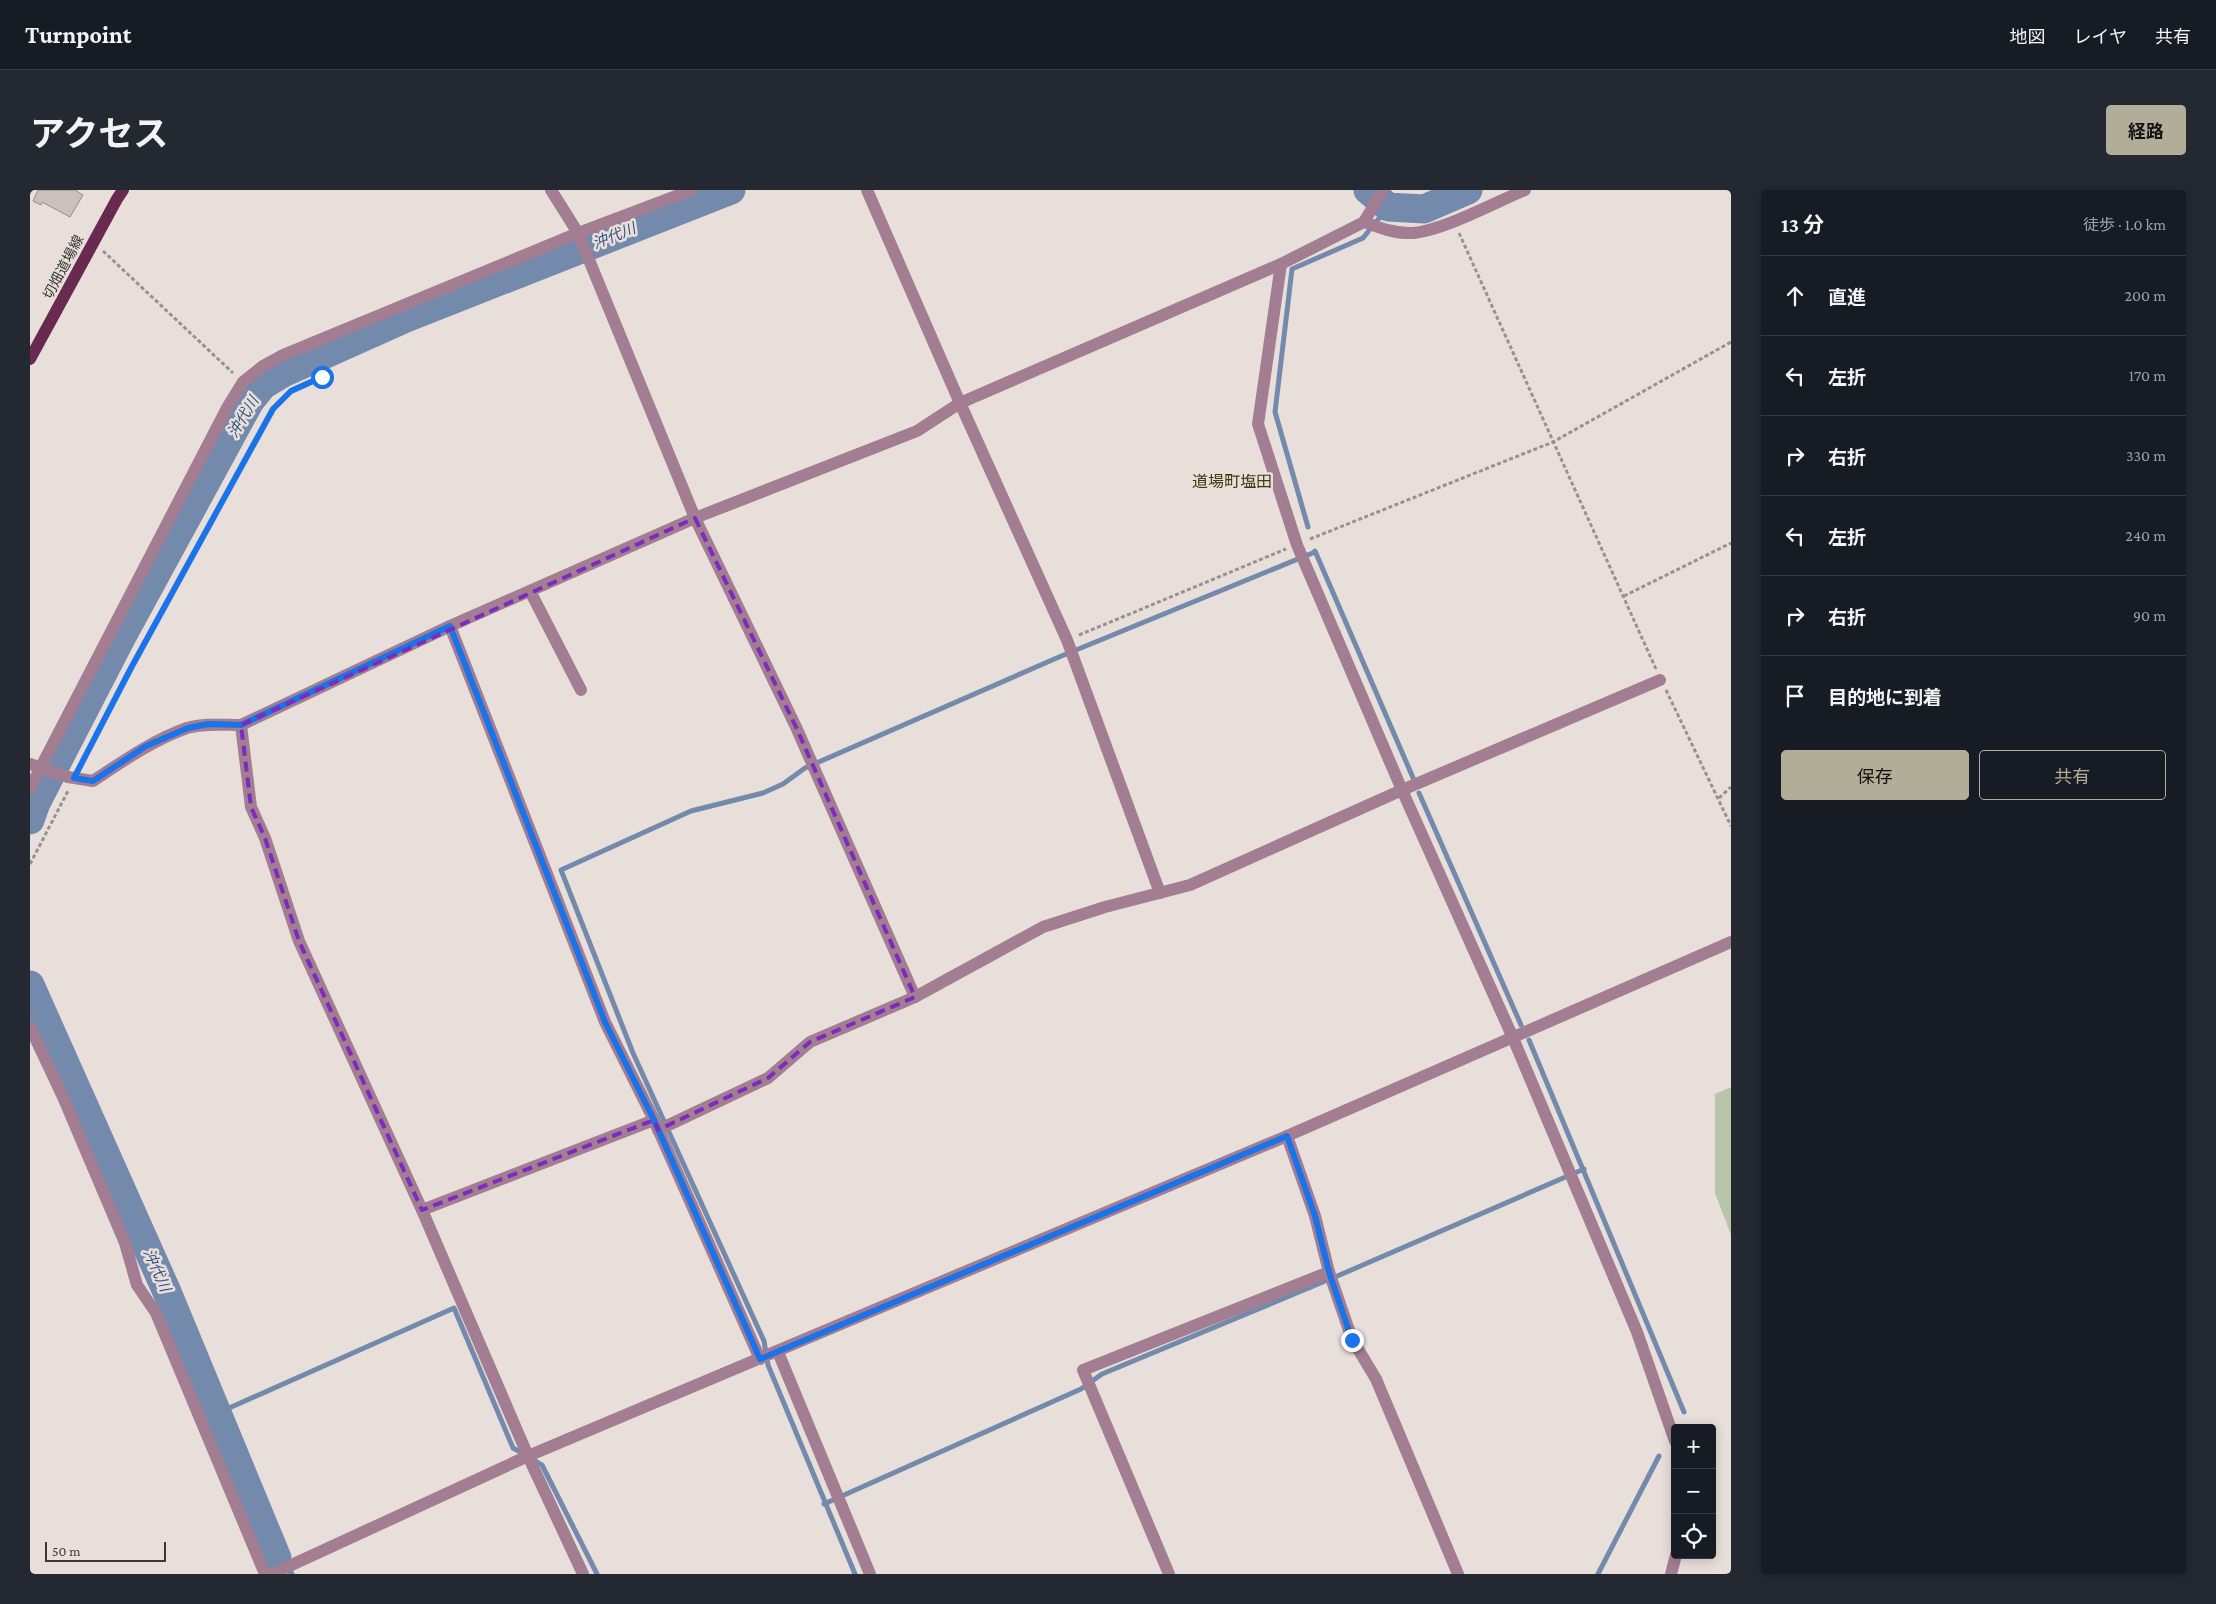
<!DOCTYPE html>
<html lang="ja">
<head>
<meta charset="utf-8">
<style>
  :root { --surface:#171b24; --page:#242831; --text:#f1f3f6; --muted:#9ea1a6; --line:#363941; --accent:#b2ad98 }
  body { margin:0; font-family:"Crimson Pro","Noto Sans JP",serif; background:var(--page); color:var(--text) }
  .controls { position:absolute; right:15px; bottom:15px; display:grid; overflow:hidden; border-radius:5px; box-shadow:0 2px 12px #0003 }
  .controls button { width:45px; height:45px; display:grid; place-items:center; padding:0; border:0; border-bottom:1px solid var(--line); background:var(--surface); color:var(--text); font:25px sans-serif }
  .scale { position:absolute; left:15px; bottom:12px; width:121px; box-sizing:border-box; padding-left:5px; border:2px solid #3c3836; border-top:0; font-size:14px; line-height:18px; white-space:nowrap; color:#3c3836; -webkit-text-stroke:4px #e8dfdb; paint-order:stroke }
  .stop { position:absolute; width:15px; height:15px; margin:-11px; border:4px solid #1a73e8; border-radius:50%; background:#fff }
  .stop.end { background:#1a73e8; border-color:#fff; box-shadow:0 1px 5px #0008 }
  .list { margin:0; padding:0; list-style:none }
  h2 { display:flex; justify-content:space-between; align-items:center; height:65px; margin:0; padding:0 20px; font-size:21px }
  h2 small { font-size:16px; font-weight:400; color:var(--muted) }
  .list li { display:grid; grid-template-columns:32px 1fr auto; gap:15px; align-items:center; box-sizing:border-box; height:80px; padding:0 20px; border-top:1px solid var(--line) }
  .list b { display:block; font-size:19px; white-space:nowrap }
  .list em { font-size:16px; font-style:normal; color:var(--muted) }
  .actions { display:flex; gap:10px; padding:15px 20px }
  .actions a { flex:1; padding:11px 0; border:1px solid var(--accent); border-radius:5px; text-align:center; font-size:18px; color:var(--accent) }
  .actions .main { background:var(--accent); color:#111 }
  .icon { flex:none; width:28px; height:28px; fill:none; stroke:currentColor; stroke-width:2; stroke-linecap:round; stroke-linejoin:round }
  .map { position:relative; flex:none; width:1701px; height:1384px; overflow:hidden; border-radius:5px }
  header { display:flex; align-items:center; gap:30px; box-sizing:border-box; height:70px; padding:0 25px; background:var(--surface); border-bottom:1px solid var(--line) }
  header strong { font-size:24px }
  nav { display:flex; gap:28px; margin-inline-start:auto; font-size:18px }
  .intro { display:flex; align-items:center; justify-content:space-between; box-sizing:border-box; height:120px; padding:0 30px }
  h1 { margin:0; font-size:35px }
  .button { padding:12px 22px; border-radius:5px; background:var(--accent); color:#111; font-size:18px; font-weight:700 }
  main { display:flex; gap:30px; padding:0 30px }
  aside { flex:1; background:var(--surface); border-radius:5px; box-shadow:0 2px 12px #0003 }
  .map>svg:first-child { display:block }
</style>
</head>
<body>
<header>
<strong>Turnpoint</strong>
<nav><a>地図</a><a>レイヤ</a><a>共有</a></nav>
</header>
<div class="intro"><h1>アクセス</h1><a class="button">経路</a></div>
<main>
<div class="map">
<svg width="1701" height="1384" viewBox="0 0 1701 1384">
  <rect width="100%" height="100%" fill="#e8dfdb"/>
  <polygon fill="#b9c5ab" points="1701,897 1701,1045 1685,1003 1685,904"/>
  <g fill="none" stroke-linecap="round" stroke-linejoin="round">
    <g stroke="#748aad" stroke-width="5">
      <polyline points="1278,337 1245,222 1262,79 1333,48 1358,17"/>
      <polyline points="1285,361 1384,590"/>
      <polyline points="1389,603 1491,835"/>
      <polyline points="1499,850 1654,1222"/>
      <polyline points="188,1223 424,1118 483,1258 494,1264"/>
      <polyline points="504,1270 512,1275 567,1384"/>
      <polyline points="794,1314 1051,1199 1072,1184 1312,1084 1554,979"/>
      <polyline points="247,1368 262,1384"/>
      <polyline points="825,1384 738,1175 734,1151 603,863 531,680 661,621 733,603 753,594 775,578 1029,467 1285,362"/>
      <polyline points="1568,1384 1629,1266"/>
    </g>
    <g stroke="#748aad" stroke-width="29">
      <polyline points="1338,0 1358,17 1394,19 1438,0"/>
      <polyline points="0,630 6,613 91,448 220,211 233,195 253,183 376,128 701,0"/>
      <polyline points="0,795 137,1102 247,1368"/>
    </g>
  </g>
  <polygon fill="#cac1bd" stroke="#958c89" points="8,0 45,0 53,5 40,27 12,12 11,15 3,11"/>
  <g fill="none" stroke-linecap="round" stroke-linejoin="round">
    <g stroke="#98928f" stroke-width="3" stroke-dasharray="4 2.5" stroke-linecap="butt">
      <polyline points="1429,43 1626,479"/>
      <polyline points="73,61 203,183"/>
      <polyline points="1280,349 1523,252 1701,152"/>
      <polyline points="1594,406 1701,353"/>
      <polyline points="1049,445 1256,359"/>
      <polyline points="1636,500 1701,636"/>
      <polyline points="51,576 101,478 243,219 261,201 292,187"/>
      <polyline points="1689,608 1701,597"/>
      <polyline points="0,674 38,601"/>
    </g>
    <g stroke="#a37d91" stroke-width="12">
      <polyline points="521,0 548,43 665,328 766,537 885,807"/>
      <polyline points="837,0 930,213 1037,450 1130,703"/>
      <path d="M1334 32C1350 38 1366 44 1383 43 1412 41 1466 12 1495 0"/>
      <polyline points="1251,74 1228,234 1267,355 1372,600 1483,848 1607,1142 1645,1251"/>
      <polyline points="500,401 551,500"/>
      <polyline points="420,436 575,832 624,930 730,1169"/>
      <polyline points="211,535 221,617 235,648 269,751 392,1020 498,1266 553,1384"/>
      <path d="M0 574 38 587 63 591C93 571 123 550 157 538 174 533 193 535 211 535L420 436 665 328 887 241 930 213 1251 74 1334 32 1353 0"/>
      <polyline points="0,598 197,218 213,192 233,176 253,165 548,43 662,0"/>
      <polyline points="0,837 33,907 95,1053 107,1095 126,1123 235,1384"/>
      <polyline points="628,940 738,888 780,852 885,807 1013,737 1075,717 1160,695 1372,600 1630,490"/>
      <polyline points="1257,946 1285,1026 1299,1082 1322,1149 1346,1189 1428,1384"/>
      <polyline points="392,1020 624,930"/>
      <polyline points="748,1162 840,1384"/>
      <polyline points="242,1384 498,1266 1257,946 1701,752"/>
      <polyline points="1139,1384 1053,1180 1299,1082"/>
      <polyline points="1641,1384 1646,1365"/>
    </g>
    <polyline stroke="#682a4f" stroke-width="12" points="0,169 87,9 93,0"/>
  </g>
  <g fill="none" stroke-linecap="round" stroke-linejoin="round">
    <polyline stroke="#1a73e8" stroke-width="6" points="292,187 261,201 243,219 101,478 44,588 63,591 116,556 158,538 178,534 211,535 420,436 575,832 624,930 730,1169 1257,946 1285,1026 1299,1082 1322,1150"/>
  </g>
  <path fill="none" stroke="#7b2cbf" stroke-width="4" stroke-dasharray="10 6" stroke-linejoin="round" d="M665 328 766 537 885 807 780 852 738 888 628 940 624 930 392 1020 269 751 235 648 221 617 211 535Z"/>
  <g text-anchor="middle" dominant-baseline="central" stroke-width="5" stroke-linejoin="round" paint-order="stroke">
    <g font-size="14" fill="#3c3836" stroke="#e8dfdb">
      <text transform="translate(33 77) rotate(-62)">切畑道場線</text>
    </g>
    <g font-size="15" font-style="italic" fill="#355383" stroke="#e8dfdb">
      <text transform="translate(584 46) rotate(-22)">沖代川</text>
      <text transform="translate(213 227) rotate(-59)">沖代川</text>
      <text transform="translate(127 1080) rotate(66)">沖代川</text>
    </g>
    <g font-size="16" fill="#40370c" stroke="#e8dfdb">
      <text x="1202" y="291">道場町塩田</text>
    </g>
  </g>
</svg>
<div class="controls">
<button>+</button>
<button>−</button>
<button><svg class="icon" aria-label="locate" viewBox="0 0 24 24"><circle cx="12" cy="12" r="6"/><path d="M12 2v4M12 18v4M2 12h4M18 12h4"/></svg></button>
</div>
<div class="scale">50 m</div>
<div class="stop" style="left:292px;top:187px"></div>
<div class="stop end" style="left:1322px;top:1150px"></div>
</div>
<aside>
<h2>13 分<small>徒歩 · 1.0 km</small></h2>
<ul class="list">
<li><svg class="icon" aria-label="ahead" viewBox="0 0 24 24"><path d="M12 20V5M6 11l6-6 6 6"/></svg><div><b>直進</b></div><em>200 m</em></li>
<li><svg class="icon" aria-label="left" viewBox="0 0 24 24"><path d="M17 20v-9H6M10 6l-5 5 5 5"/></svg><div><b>左折</b></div><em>170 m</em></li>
<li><svg class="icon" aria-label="right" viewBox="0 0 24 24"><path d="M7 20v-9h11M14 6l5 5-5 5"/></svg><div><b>右折</b></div><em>330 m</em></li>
<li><svg class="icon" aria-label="left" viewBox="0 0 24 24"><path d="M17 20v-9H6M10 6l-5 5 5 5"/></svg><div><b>左折</b></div><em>240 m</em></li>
<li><svg class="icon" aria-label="right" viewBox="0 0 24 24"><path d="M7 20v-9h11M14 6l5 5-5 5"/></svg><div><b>右折</b></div><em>90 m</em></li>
<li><svg class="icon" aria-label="arrive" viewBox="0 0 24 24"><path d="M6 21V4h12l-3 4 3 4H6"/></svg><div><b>目的地に到着</b></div></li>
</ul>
<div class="actions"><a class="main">保存</a><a>共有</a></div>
</aside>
</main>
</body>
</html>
